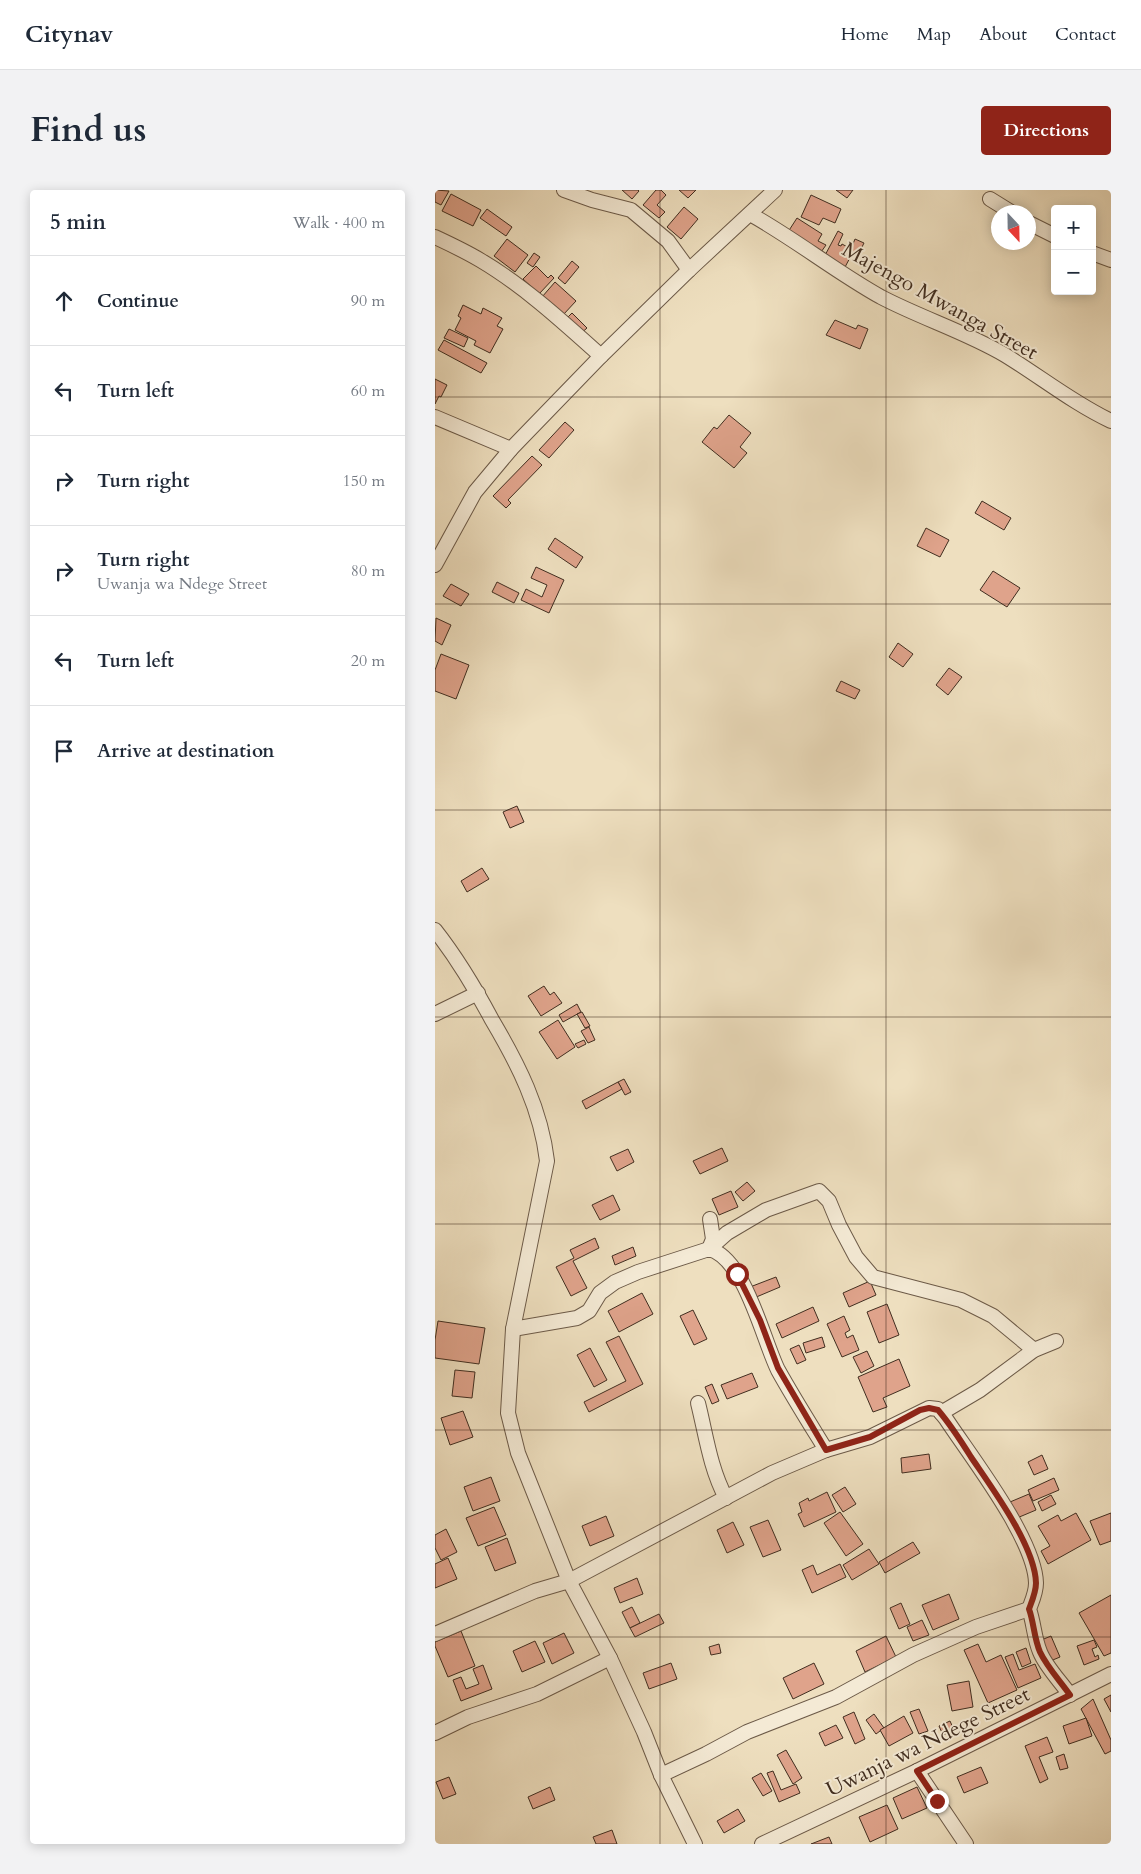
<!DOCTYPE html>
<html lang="en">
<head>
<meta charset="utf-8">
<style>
  :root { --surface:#fff; --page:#f2f2f3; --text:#1f2937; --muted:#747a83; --line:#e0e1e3; --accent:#8f2418 }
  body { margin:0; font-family:Cardo,serif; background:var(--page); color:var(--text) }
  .controls { position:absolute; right:15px; top:15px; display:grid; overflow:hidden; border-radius:5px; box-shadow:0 2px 12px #0003 }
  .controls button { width:45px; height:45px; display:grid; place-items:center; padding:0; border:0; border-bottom:1px solid var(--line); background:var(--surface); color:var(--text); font:25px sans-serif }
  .compass { position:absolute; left:556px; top:15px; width:45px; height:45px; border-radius:50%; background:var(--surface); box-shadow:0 2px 12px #0003; rotate:158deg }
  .stop { position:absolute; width:15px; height:15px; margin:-11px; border:4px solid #8f2418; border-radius:50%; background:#fff }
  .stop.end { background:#8f2418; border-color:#fff; box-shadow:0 1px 5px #0008 }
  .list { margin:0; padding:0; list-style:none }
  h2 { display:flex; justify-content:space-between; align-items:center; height:65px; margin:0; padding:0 20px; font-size:21px }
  h2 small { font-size:16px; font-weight:400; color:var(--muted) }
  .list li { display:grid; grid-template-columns:32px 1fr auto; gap:15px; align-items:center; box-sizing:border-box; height:90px; padding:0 20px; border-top:1px solid var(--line) }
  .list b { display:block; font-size:19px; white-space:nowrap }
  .list p { margin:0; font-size:16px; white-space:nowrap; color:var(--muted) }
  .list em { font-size:16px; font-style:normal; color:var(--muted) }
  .icon { flex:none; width:28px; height:28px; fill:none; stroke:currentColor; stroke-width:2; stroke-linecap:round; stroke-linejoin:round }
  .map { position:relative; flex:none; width:676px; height:1654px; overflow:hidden; border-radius:5px }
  header { display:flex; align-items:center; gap:30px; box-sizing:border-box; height:70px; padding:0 25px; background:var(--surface); border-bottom:1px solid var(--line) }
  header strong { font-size:24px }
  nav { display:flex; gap:28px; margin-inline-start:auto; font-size:18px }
  .intro { display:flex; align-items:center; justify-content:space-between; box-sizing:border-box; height:120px; padding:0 30px }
  h1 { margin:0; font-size:35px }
  .button { padding:12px 22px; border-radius:5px; background:var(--accent); color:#fff; font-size:18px; font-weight:700 }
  main { display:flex; gap:30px; padding:0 30px }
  aside { flex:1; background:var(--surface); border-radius:5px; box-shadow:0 2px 12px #0003 }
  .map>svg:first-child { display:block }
</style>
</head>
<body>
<header>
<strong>Citynav</strong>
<nav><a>Home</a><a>Map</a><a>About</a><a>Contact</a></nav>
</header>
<div class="intro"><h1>Find us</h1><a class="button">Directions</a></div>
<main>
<aside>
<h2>5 min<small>Walk · 400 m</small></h2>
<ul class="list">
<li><svg class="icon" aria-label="ahead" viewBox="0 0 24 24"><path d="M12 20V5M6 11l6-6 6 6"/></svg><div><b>Continue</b></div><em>90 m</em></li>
<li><svg class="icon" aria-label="left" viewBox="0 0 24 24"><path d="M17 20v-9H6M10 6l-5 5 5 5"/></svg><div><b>Turn left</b></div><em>60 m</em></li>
<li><svg class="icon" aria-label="right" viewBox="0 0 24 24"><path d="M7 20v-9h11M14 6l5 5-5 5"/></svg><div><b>Turn right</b></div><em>150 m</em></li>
<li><svg class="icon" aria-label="right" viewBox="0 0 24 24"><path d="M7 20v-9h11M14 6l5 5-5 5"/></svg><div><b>Turn right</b><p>Uwanja wa Ndege Street</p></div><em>80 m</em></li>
<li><svg class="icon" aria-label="left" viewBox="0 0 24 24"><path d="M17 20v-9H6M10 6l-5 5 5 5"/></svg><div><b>Turn left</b></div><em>20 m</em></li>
<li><svg class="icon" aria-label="arrive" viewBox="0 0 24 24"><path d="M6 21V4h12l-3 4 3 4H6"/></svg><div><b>Arrive at destination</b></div></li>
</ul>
</aside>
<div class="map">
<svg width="676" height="1654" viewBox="0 0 676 1654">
  <rect width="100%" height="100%" fill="#eedfbf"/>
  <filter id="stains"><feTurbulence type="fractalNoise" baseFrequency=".004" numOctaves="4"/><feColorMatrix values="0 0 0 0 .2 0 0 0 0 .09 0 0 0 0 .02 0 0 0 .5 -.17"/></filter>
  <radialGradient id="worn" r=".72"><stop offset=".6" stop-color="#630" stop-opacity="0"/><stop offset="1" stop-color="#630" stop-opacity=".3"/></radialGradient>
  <g fill="#dfa38b" stroke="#412e20">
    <polygon points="0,0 14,1 6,15 0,12"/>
    <polygon points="187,0 203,0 204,1 197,9"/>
    <polygon points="221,0 226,0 231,5 222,15 230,22 224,28 208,15"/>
    <polygon points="244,0 261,0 253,8"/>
    <polygon points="401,0 418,0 412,8"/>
    <polygon points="16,4 46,20 38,36 7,21"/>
    <polygon points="376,5 406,19 400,33 388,28 384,35 366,27"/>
    <polygon points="249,17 263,29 246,49 232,37"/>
    <polygon points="52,19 77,37 71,46 45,28"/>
    <polygon points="362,28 387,44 383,51 391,55 384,65 351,45"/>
    <polygon points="403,41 408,44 403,55 406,56 407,54 416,59 420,49 429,53 423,65 418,62 409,79 388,69"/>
    <polygon points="72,49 93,65 80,82 59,66"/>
    <polygon points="99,63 105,67 98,77 92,73"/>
    <polygon points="137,71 144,77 130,94 123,88"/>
    <polygon points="101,76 113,88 116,85 119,88 104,104 88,89"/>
    <polygon points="120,92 141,111 128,125 107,107"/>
    <polygon points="28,115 46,124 48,118 67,128 62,136 68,139 55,163 39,155 41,151 20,140 26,128 23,126"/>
    <polygon points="137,123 152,138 144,145 130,130"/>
    <polygon points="400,130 421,139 423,135 433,139 425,159 391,145"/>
    <polygon points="14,139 33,148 29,157 9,148"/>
    <polygon points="9,150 52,173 46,183 3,160"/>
    <polygon points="0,189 12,195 6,207 4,206 0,214"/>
    <polygon points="294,225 316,243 305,257 312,263 299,278 267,252 279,237 282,239"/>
    <polygon points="130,232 139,240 114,268 104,260"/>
    <polygon points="97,266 107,275 73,310 76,313 71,318 58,306"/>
    <polygon points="547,311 576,328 569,340 540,323"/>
    <polygon points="491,338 514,350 505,367 482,356"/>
    <polygon points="120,348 148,367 141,378 113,359"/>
    <polygon points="101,377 129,390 114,423 86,410 91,399 107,407 112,395 96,388"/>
    <polygon points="558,381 585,398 572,417 545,400"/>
    <polygon points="62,392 84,403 79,413 57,402"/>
    <polygon points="16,394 34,404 26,416 8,406"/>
    <polygon points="1,428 16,435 7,455 0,451"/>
    <polygon points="463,453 478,464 468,477 454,467"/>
    <polygon points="6,464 34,475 21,509 0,501 0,480"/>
    <polygon points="514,478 527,487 513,505 501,495"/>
    <polygon points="406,491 425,500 420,509 401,501"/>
    <polygon points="82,616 89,632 75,638 68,622"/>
    <polygon points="47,678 54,689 32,702 26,691"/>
    <polygon points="109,796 115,805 119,802 127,813 106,826 93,806"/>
    <polygon points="142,814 146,822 128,832 124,825"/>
    <polygon points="147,822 155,836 150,838 142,824"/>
    <polygon points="123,830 140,857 122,869 104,842"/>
    <polygon points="154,837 160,850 153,853 146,841"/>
    <polygon points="149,850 151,854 143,858 140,854"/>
    <polygon points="189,889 196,902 190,905 183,892"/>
    <polygon points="183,892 187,899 151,919 147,911"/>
    <polygon points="287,958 293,971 265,984 258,971"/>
    <polygon points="193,959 199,972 182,981 175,967"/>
    <polygon points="312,992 320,1001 308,1011 300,1002"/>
    <polygon points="296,1001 303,1017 284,1025 277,1009"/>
    <polygon points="178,1005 185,1020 165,1030 157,1015"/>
    <polygon points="160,1048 164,1058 138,1071 152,1098 136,1106 121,1077 139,1068 135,1060"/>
    <polygon points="198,1057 201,1066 180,1075 177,1066"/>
    <polygon points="341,1087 345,1097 319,1108 315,1097"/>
    <polygon points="435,1091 441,1105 414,1117 408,1103"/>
    <polygon points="207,1103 218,1124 184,1142 173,1121"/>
    <polygon points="452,1114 464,1145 444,1153 432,1122"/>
    <polygon points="378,1117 384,1131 347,1148 341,1134"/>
    <polygon points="258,1120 272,1149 259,1155 245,1126"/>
    <polygon points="409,1126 415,1140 410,1143 412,1148 418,1145 424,1160 407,1167 392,1134"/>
    <polygon points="3,1131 50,1138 44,1174 0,1168 0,1150"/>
    <polygon points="184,1146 208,1194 154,1222 149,1212 191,1191 171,1152"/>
    <polygon points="387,1147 390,1157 371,1163 368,1153"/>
    <polygon points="364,1155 371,1170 362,1174 355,1159"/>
    <polygon points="155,1158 172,1190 159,1197 142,1165"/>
    <polygon points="432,1161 439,1176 426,1183 418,1167"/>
    <polygon points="464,1169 475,1196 448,1208 452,1217 438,1222 423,1187"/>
    <polygon points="20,1180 40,1182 37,1208 17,1206"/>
    <polygon points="317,1183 323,1197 292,1209 286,1195"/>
    <polygon points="277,1194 284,1211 277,1214 270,1197"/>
    <polygon points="28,1221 38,1247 15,1255 6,1228"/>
    <polygon points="494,1264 496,1279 467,1283 466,1268"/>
    <polygon points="607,1265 613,1279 599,1285 593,1272"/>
    <polygon points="56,1287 65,1311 38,1321 29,1297"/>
    <polygon points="619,1288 624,1300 598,1311 593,1300"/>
    <polygon points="410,1297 421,1314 408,1322 397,1305"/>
    <polygon points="392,1302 401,1322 369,1337 363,1324 367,1322 364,1313 373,1308 374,1311"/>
    <polygon points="594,1304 601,1320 582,1328 575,1312"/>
    <polygon points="616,1305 621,1314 607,1321 603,1312"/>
    <polygon points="59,1317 71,1345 43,1356 31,1328"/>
    <polygon points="405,1322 428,1354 411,1366 389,1333"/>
    <polygon points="641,1323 656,1350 613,1374 606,1361 615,1356 603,1336 623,1325 626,1331"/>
    <polygon points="676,1323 676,1351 665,1355 655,1331"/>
    <polygon points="171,1326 179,1346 155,1356 147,1336"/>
    <polygon points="333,1330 346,1360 328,1367 315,1337"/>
    <polygon points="298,1332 309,1355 292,1363 282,1340"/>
    <polygon points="11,1339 22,1362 6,1370 0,1358 0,1345"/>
    <polygon points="72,1348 81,1373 60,1381 50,1357"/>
    <polygon points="478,1352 485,1363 450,1383 444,1372"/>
    <polygon points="434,1359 444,1374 417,1390 408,1375"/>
    <polygon points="13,1368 22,1389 0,1398 0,1374"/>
    <polygon points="405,1374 411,1387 377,1403 367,1380 378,1375 382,1385"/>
    <polygon points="202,1388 208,1404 185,1413 179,1398"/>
    <polygon points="514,1404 524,1429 498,1440 487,1415"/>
    <polygon points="676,1405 676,1463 669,1466 644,1423"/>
    <polygon points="466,1413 475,1434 464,1439 455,1418"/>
    <polygon points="197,1417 205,1433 195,1438 187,1422"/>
    <polygon points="224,1424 229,1433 200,1447 195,1438"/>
    <polygon points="487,1430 494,1445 478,1451 472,1437"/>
    <polygon points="26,1441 40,1476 13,1487 0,1456 0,1452"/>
    <polygon points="129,1443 139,1463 117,1474 108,1453"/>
    <polygon points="451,1446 461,1467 430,1482 421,1461"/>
    <polygon points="616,1446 625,1467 613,1472 604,1451"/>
    <polygon points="659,1450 662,1457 657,1459 660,1467 663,1465 664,1469 649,1475 642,1456"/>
    <polygon points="100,1451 110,1472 87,1482 78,1461"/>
    <polygon points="284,1454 286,1463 276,1465 274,1457"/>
    <polygon points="543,1454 551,1472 566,1465 582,1500 553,1513 529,1460"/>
    <polygon points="591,1458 596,1473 587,1477 581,1462"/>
    <polygon points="578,1464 584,1480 600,1474 606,1488 583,1498 570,1467"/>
    <polygon points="236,1473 242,1489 214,1499 208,1483"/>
    <polygon points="379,1473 389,1494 358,1509 348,1488"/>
    <polygon points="48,1475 57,1499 26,1511 18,1490 26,1487 31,1499 44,1494 38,1479"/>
    <polygon points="534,1491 538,1517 517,1521 512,1495"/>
    <polygon points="676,1505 676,1522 669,1509"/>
    <polygon points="658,1509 676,1550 676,1561 670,1564 646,1519"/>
    <polygon points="484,1519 493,1541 484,1544 475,1522"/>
    <polygon points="419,1522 430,1549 420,1554 408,1527"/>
    <polygon points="439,1524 449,1538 441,1544 431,1530"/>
    <polygon points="469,1526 478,1543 454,1556 445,1540"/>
    <polygon points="651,1528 657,1546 634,1554 628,1536"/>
    <polygon points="515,1531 519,1540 508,1545 504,1536"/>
    <polygon points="401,1535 408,1548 390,1556 384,1543"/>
    <polygon points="612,1547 618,1562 604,1567 613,1589 605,1593 590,1556"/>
    <polygon points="351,1560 367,1588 358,1594 342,1565"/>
    <polygon points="629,1564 633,1578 625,1580 621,1567"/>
    <polygon points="546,1577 553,1593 529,1603 522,1587"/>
    <polygon points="338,1581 346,1600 361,1594 365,1603 344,1612 332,1583"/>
    <polygon points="326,1583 337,1601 328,1606 317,1588"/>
    <polygon points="14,1587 21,1604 8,1609 1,1592"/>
    <polygon points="115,1597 120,1610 98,1619 93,1607"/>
    <polygon points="482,1597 492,1618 467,1629 458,1608"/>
    <polygon points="452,1615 463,1639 435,1652 424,1627"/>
    <polygon points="303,1619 310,1631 289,1643 282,1631"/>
    <polygon points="177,1640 182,1654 161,1654 158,1647"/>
    <polygon points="394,1647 397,1654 376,1654"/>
  </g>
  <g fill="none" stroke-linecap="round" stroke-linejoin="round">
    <g stroke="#6c5a48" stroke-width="16">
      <g id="minor">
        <polyline points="129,0 157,10 196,20 233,51 254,80"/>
        <polyline points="555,9 576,22"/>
        <path d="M315 24C360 49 401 82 446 107 486 128 531 142 570 165 606 187 638 213 676 231"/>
        <polyline points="594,33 620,46"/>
        <path d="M0 47C15 54 30 61 45 70 89 96 128 132 166 166"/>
        <polyline points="657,63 676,70"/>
        <polyline points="0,227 76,259"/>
        <polyline points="0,375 40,302 76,259 166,166 254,80 340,0"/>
        <path d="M0 740C22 768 40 798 57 830 83 874 106 919 112 971L78 1139 73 1223 83 1263 134 1391 175 1468 209 1542 226 1585 260 1654"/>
        <polyline points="0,824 43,803"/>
        <polyline points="274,1059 292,1043 331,1020 384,1001 394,1011 404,1035 421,1067 438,1087 526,1110 558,1126 599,1160"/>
        <polyline points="274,1059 278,1049 275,1029"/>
        <path d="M78 1139 142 1128 154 1121 165 1103 180 1092 203 1082 274 1059C310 1068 328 1150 343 1180 358 1207 375 1234 391 1260"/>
        <path d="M263 1213C271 1245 275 1278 291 1308"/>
        <polyline points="506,1223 545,1200 599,1160 621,1151"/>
        <path d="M0 1444 100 1401 134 1391 337 1283 391 1260 435 1247 494 1218 503 1219 511 1229C536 1267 600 1349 601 1393 601 1403 597 1411 594 1419 599 1433 599 1448 605 1462 611 1477 626 1492 635 1505"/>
        <polyline points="0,1543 33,1527 102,1504 175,1468"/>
        <polyline points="482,1581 531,1654"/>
        <polyline points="226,1585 271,1564 312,1542 401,1507 478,1465 541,1437 594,1419"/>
        <polyline points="327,1654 482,1581 676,1484"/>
      </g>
    </g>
    <use href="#minor" stroke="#f4ead5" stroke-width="14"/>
  </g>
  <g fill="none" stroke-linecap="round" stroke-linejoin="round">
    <path stroke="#8f2418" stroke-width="6" d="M302 1084 325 1130 343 1178 391 1260 435 1247 485 1220 494 1218 503 1220C515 1234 526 1251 536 1267 557 1298 600 1356 601 1393 601 1402 597 1411 594 1419 599 1433 599 1448 605 1462 612 1477 626 1492 635 1505L482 1581 502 1611"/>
  </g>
  <path fill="none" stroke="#412e20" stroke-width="1" stroke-opacity="0.55" d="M225 0V1654M451 0V1654M0 207H676M0 414H676M0 620H676M0 827H676M0 1034H676M0 1240H676M0 1447H676"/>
  <g text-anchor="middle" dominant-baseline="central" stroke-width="4" stroke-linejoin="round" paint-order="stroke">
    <g font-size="21" fill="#412e20" stroke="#f4ead5">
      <text transform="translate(505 111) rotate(29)">Majengo Mwanga Street</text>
      <text transform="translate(493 1552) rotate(-26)">Uwanja wa Ndege Street</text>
    </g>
  </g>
  <rect width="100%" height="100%" filter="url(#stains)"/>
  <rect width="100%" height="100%" fill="url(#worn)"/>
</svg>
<div class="controls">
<button>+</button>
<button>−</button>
</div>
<svg class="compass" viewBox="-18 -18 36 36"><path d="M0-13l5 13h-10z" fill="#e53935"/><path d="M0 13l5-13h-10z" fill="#747a83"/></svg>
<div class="stop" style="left:302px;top:1084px"></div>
<div class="stop end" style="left:502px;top:1611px"></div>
</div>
</main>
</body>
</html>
